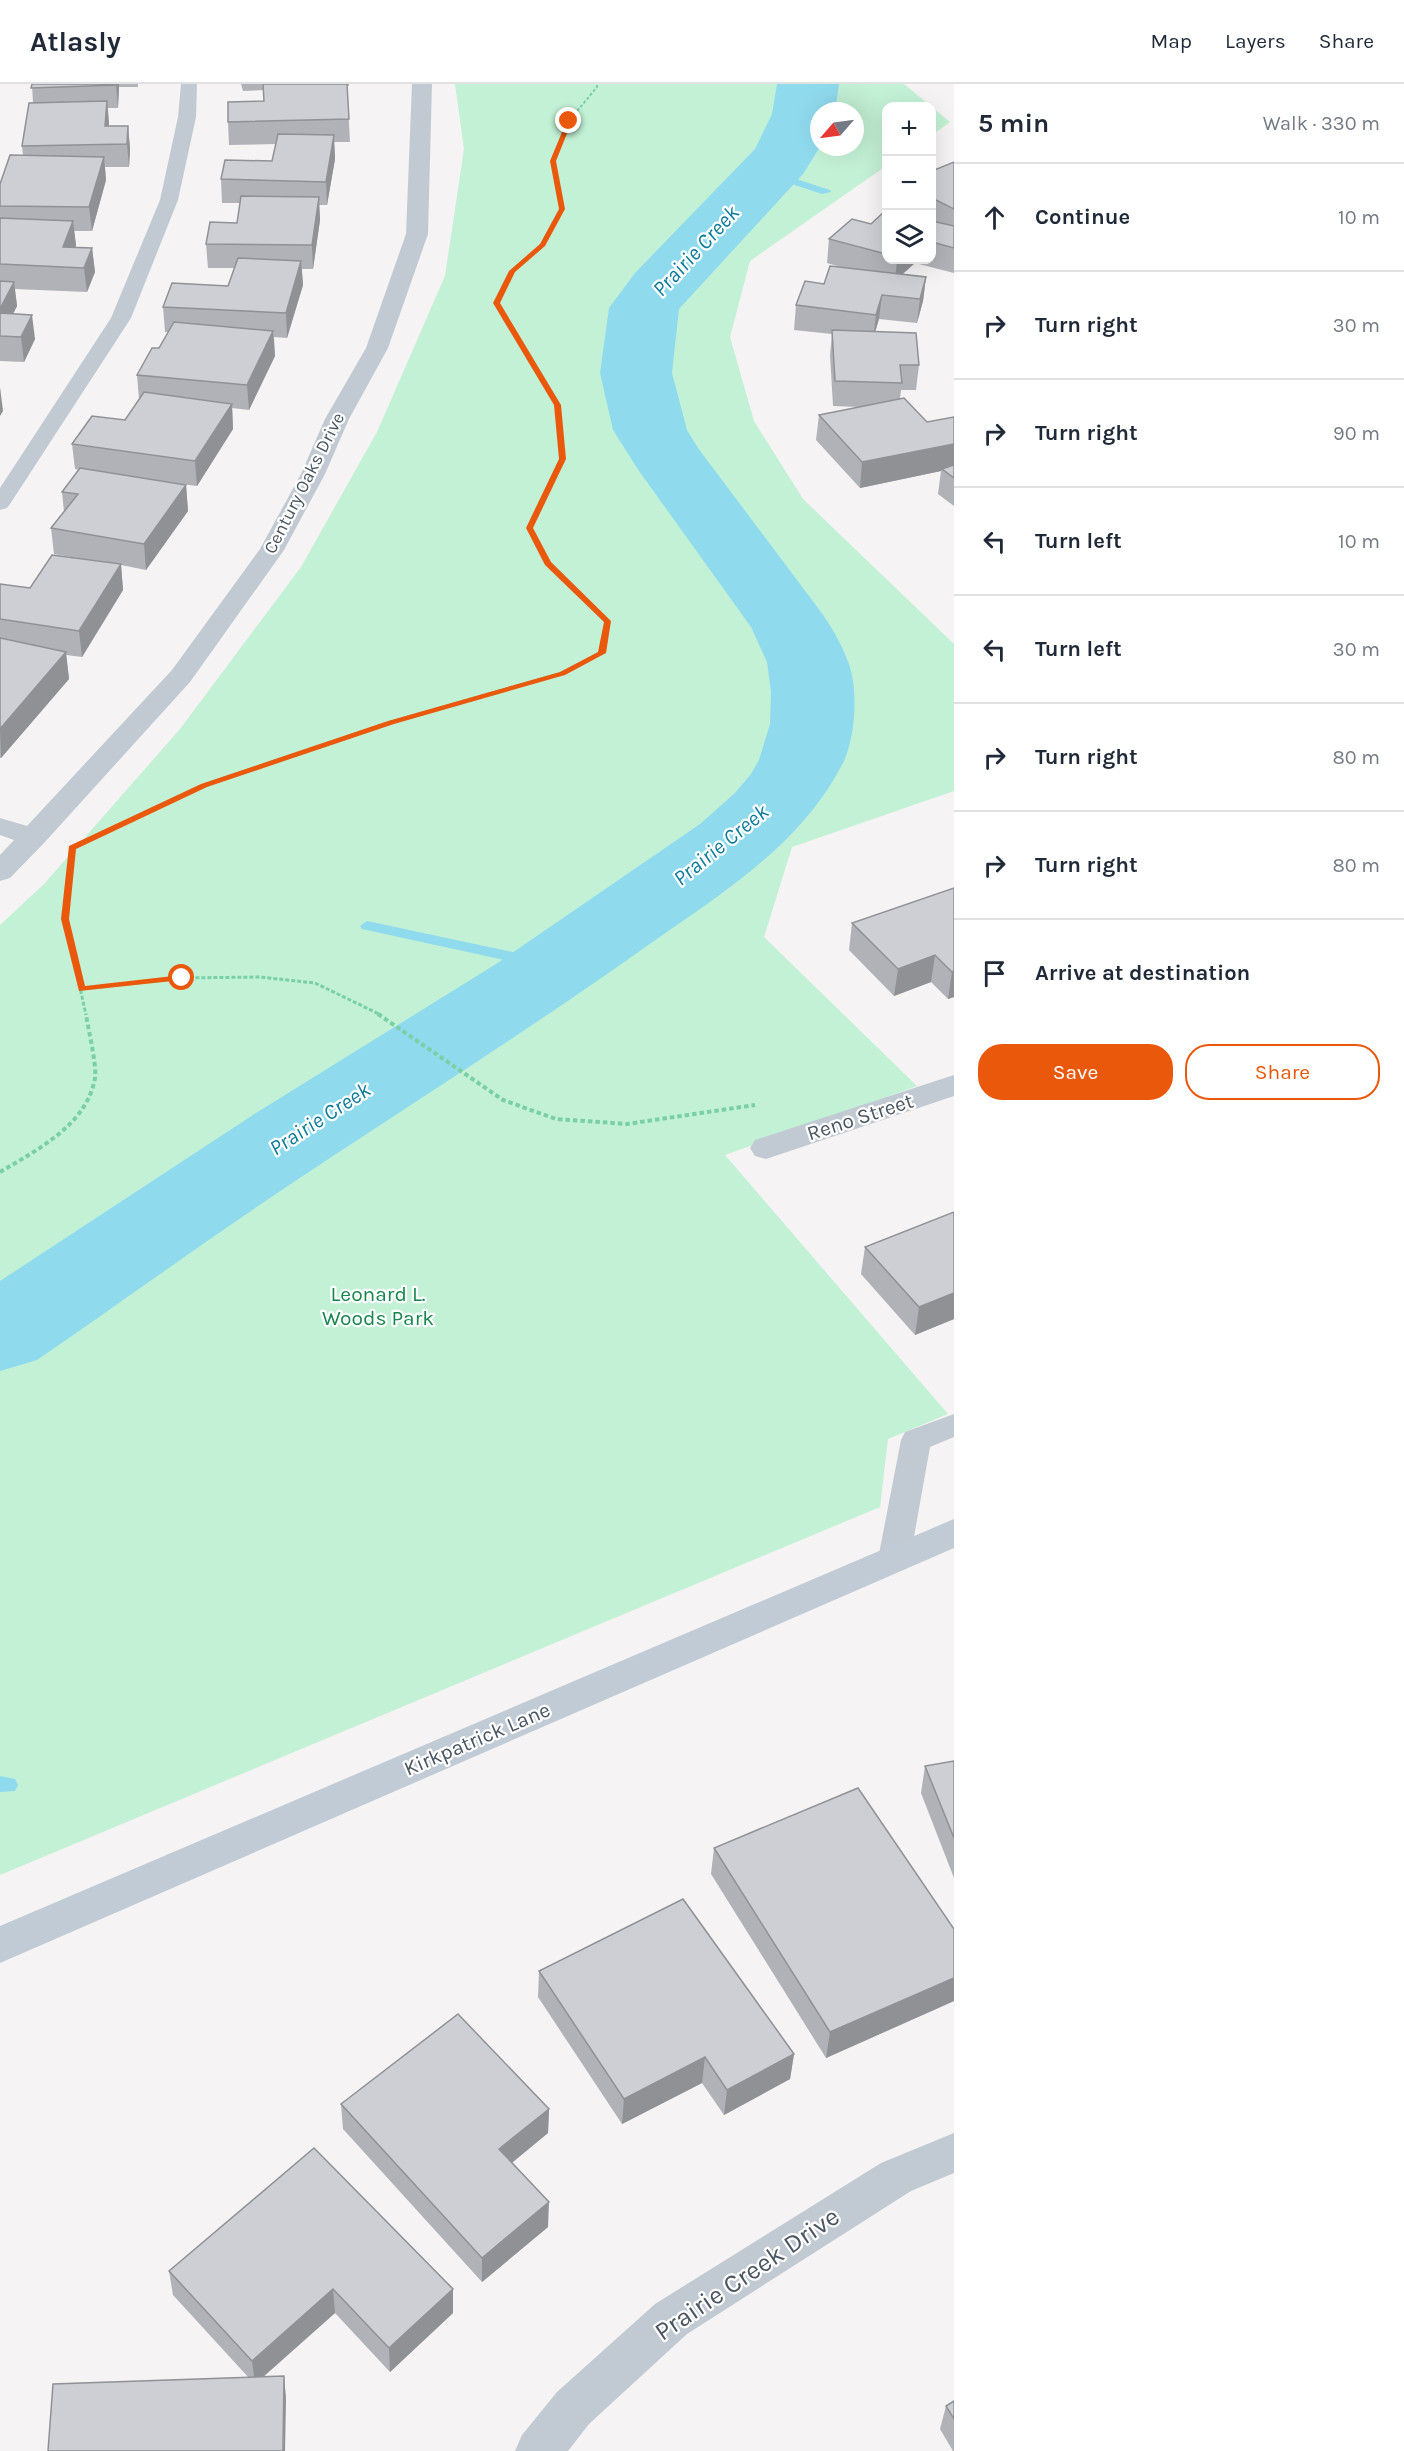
<!DOCTYPE html>
<html lang="en">
<head>
<meta charset="utf-8">
<style>
  :root { --surface:#fff; --page:#f2f2f3; --text:#1f2937; --muted:#747a83; --line:#e0e1e3; --accent:#ea580c }
  body { margin:0; font-family:Karla,sans-serif; background:var(--page); color:var(--text) }
  .controls { position:absolute; right:18px; top:18px; display:grid; overflow:hidden; border-radius:12px; box-shadow:0 6px 24px #0002 }
  .controls button { width:54px; height:54px; display:grid; place-items:center; padding:0; border:0; border-bottom:2px solid var(--line); background:var(--surface); color:var(--text); font:30px sans-serif }
  .compass { position:absolute; left:810px; top:18px; width:54px; height:54px; border-radius:50%; background:var(--surface); box-shadow:0 6px 24px #0002; rotate:242deg }
  .stop { position:absolute; width:18px; height:18px; margin:-14px; border:4px solid #ea580c; border-radius:50%; background:#fff }
  .stop.end { background:#ea580c; border-color:#fff; box-shadow:0 2px 6px #0008 }
  .list { margin:0; padding:0; list-style:none }
  h2 { display:flex; justify-content:space-between; align-items:center; height:78px; margin:0; padding:0 24px; font-size:26px }
  h2 small { font-size:20px; font-weight:400; color:var(--muted) }
  .list li { display:grid; grid-template-columns:39px 1fr auto; gap:18px; align-items:center; box-sizing:border-box; height:108px; padding:0 24px; border-top:2px solid var(--line) }
  .list b { display:block; font-size:22px; white-space:nowrap }
  .list em { font-size:20px; font-style:normal; color:var(--muted) }
  .actions { display:flex; gap:12px; padding:18px 24px }
  .actions a { flex:1; padding:14px 0; border:2px solid var(--accent); border-radius:24px; text-align:center; font-size:21px; color:var(--accent) }
  .actions .main { background:var(--accent); color:#fff }
  .icon { flex:none; width:33px; height:33px; fill:none; stroke:currentColor; stroke-width:2; stroke-linecap:round; stroke-linejoin:round }
  .map { position:relative; flex:none; width:954px; height:2367px; overflow:hidden }
  header { display:flex; align-items:center; gap:36px; box-sizing:border-box; height:84px; padding:0 30px; background:var(--surface); border-bottom:2px solid var(--line) }
  header strong { font-size:28px }
  nav { display:flex; gap:33px; margin-inline-start:auto; font-size:21px }
  main { display:flex }
  aside { flex:1; background:var(--surface) }
  .map>svg:first-child { display:block }
</style>
</head>
<body>
<header>
<strong>Atlasly</strong>
<nav><a>Map</a><a>Layers</a><a>Share</a></nav>
</header>
<main>
<div class="map">
<svg width="954" height="2367" viewBox="0 0 954 2367">
  <rect width="100%" height="100%" fill="#f5f3f3"/>
  <path fill="#c3f1d5" fill-rule="evenodd" d="M455 0H904L950 38 932 51V22H886V82L750 177 730 253 754 337 803 415 954 560V707L792 763 764 853 917 1002 725 1071 948 1330 888 1355 880 1423 0 1791V841L44 800 180 645 301 483 377 348 445 192 464 65ZM819 27H855V63H819Z"/>
  <g fill="none" stroke-linecap="round" stroke-linejoin="round">
    <g fill="#90daee" fill-rule="evenodd">
      <polygon points="768,86 830,106 831,108 822,110 764,91 764,87"/>
      <polygon points="367,837 555,877 562,882 555,887 362,845 360,842"/>
      <polygon points="0,1692 15,1695 18,1701 15,1707 0,1708"/>
    </g>
    <path fill="#90daee" fill-rule="evenodd" d="M777 0H839L835 27H819L820 63 803 90 679 225 672 289 687 346 698 364 818 524C830 540 840 557 847 575 859 602 856 653 843 679 799 765 713 815 637 869 538 939 435 1005 333 1072 233 1137 136 1208 37 1276L0 1287V1197L256 1029 496 880 700 740 735 709 751 690 759 676 770 640 771 608 767 578 751 543 639 387 613 346 600 289 609 224 635 189 755 65 772 30Z"/>
    <polyline stroke="#7ad0a6" stroke-width="2" stroke-dasharray="3 2" stroke-linecap="butt" points="542,416 562,375 558,321 497,219 512,187 543,161 562,125 553,77 569,37 597,3 597,0"/>
    <g stroke="#7ad0a6" stroke-width="3" stroke-dasharray="4 2" stroke-linecap="butt">
      <polyline points="92,755 204,701 391,638 562,589 602,569 608,537 548,479 529,444 543,414"/>
      <polyline points="71,776 65,835 86,931"/>
      <polyline points="82,905 182,894 260,893 315,899 381,931"/>
    </g>
    <g stroke="#7ad0a6" stroke-width="4" stroke-dasharray="4.5 3" stroke-linecap="butt">
      <polyline points="378,930 503,1016 556,1035 627,1040 755,1021"/>
      <path d="M0 1088C37 1066 87 1041 95 994 97 981 88 945 86 930"/>
    </g>
    <g fill="#c1cad2" fill-rule="evenodd">
      <polygon points="181,0 197,0 196,33 178,116 131,234 10,420 7,424 0,426 0,404 111,234 160,116 178,33"/>
      <polygon points="954,1330 954,1353 930,1363 910,1475 905,1484 894,1487 883,1484 878,1475 901,1356 905,1348"/>
    </g>
    <g fill="#c1cad2" fill-rule="evenodd">
      <polygon points="412,0 432,0 428,150 388,264 349,335 325,390 284,466 190,598 44,759 10,794 0,797 0,771 14,756 0,751 0,734 27,742 172,586 260,465 301,390 325,335 366,264 406,150"/>
      <polygon points="954,991 954,1012 766,1075 755,1072 750,1064 755,1056"/>
      <polygon points="954,2049 954,2089 911,2107 687,2250 589,2340 568,2367 515,2367 522,2351 557,2308 655,2220 881,2079"/>
    </g>
    <polygon fill="#c1cbd6" fill-rule="evenodd" points="954,1435 954,1464 0,1879 0,1842"/>
  </g>
  <g fill="#b0b2b7">
    <polygon points="32,0 138,0 138,3 119,3 118,24 108,24 109,42 128,42 130,65 129,83 105,83 106,96 92,147 74,147 76,161 75,164 92,164 95,188 87,208 15,205 17,222 13,230 35,255 24,278 0,277 0,100 23,71 22,62 33,19"/>
    <polygon points="241,0 349,0 349,2 347,2 350,58 334,58 335,75 327,121 319,121 320,136 313,185 302,185 303,201 287,254 274,253 275,272 249,326 232,324 233,345 197,402 151,396 186,401 188,427 146,486 121,481 123,506 82,573 66,571 69,595 1,674 0,674 0,500 30,504 82,475 54,470 51,444 64,428 62,408 79,386 75,385 72,360 125,336 139,315 137,291 159,264 168,248 165,248 163,223 228,202 234,184 208,184 206,160 237,139 240,119 222,119 221,95 272,77 276,60 229,61 228,38 264,17 264,6 243,7"/>
    <polygon points="954,78 954,189 915,179 902,190 926,193 923,217 917,239 879,235 875,248 919,281 916,306 901,306 900,315 927,338 954,333 954,422 938,410 941,387 860,404 816,356 819,331 860,323 833,322 830,271 832,250 794,246 796,221 844,184 827,179 829,155 871,140 886,126 886,176 932,176 932,87"/>
    <polygon points="954,804 954,913 948,915 931,898 894,912 849,866 852,839"/>
    <polygon points="954,1128 954,1235 915,1251 861,1190 865,1163"/>
    <polygon points="954,1677 954,1794 921,1709 925,1682"/>
    <polygon points="714,1764 954,1845 954,1917 826,1974 711,1790"/>
    <polygon points="539,1887 794,1970 790,1995 724,2031 702,1999 622,2040 538,1913"/>
    <polygon points="341,2020 549,2025 548,2049 512,2079 548,2143 482,2198 343,2045"/>
    <polygon points="169,2187 453,2205 453,2229 390,2288 335,2229 263,2293 284,2292 286,2316 249,2294 173,2211"/>
    <polygon points="954,2317 954,2367 953,2367 940,2345 946,2322"/>
  </g>
  <g fill="#909195">
    <polygon points="116,0 119,0 119,3 118,24"/>
    <polygon points="107,17 109,40 108,60 105,42"/>
    <polygon points="128,42 130,65 129,83 127,60"/>
    <polygon points="334,51 335,75 327,121 326,98"/>
    <polygon points="104,73 106,96 92,147 89,123"/>
    <polygon points="319,113 320,136 313,185 312,161"/>
    <polygon points="73,137 76,161 67,183 63,163"/>
    <polygon points="92,164 95,188 87,208 84,184"/>
    <polygon points="897,176 915,176 915,179 895,197"/>
    <polygon points="301,177 303,201 287,254 286,229"/>
    <polygon points="926,193 923,217 917,239 920,215"/>
    <polygon points="14,198 17,222 1,253 0,225"/>
    <polygon points="882,211 879,235 873,255 876,231"/>
    <polygon points="32,231 35,255 24,278 21,253"/>
    <polygon points="273,247 275,272 249,326 247,301"/>
    <polygon points="0,303 3,327 0,332"/>
    <polygon points="232,320 233,345 197,402 195,377"/>
    <polygon points="954,360 954,385 942,385 941,387 860,404 862,378"/>
    <polygon points="186,401 188,427 146,486 144,460"/>
    <polygon points="121,480 123,506 82,573 79,547"/>
    <polygon points="66,568 69,595 1,674 0,645"/>
    <polygon points="935,871 931,898 894,912 898,885"/>
    <polygon points="954,887 954,913 948,915 952,888"/>
    <polygon points="954,1209 954,1235 915,1251 919,1223"/>
    <polygon points="954,1894 954,1917 826,1974 830,1948"/>
    <polygon points="794,1970 790,1995 724,2031 727,2006"/>
    <polygon points="705,1973 702,1999 622,2040 624,2015"/>
    <polygon points="549,2025 548,2049 499,2089 499,2065"/>
    <polygon points="549,2118 548,2143 482,2198 482,2174"/>
    <polygon points="333,2205 335,2229 255,2300 252,2277"/>
    <polygon points="453,2205 453,2229 390,2288 389,2264"/>
    <polygon points="284,2292 286,2316 285,2367 283,2367"/>
  </g>
  <g fill="#cdcfd5" stroke="#909195" stroke-width="1.5">
    <polygon points="32,0 116,0 116,1 31,4"/>
    <polygon points="263,0 347,0 349,35 228,38 228,18 264,17"/>
    <polygon points="107,17 105,42 128,42 127,60 22,62 29,19"/>
    <polygon points="278,50 334,51 326,98 221,95 225,76 272,77"/>
    <polygon points="10,71 104,73 89,123 0,122 0,100"/>
    <polygon points="954,78 954,125 932,114 932,87"/>
    <polygon points="241,112 319,113 312,161 206,160 210,138 237,139"/>
    <polygon points="886,126 886,170 829,155 852,135 871,140"/>
    <polygon points="0,134 73,137 63,163 92,164 84,184 0,180"/>
    <polygon points="932,137 954,142 954,164 932,158"/>
    <polygon points="238,174 301,177 286,229 163,223 172,199 228,202"/>
    <polygon points="830,182 926,193 920,215 882,211 876,231 796,221 805,197 824,200"/>
    <polygon points="0,197 14,198 0,225"/>
    <polygon points="0,229 32,231 21,253 0,252"/>
    <polygon points="174,238 273,247 247,301 137,291 152,264 159,264"/>
    <polygon points="832,246 916,249 919,281 900,281 902,299 835,297"/>
    <polygon points="144,308 232,320 195,377 72,360 92,332 125,336"/>
    <polygon points="904,314 927,338 954,333 954,360 862,378 819,331"/>
    <polygon points="954,381 954,394 942,385"/>
    <polygon points="80,384 186,401 144,460 51,444 78,410 62,408"/>
    <polygon points="52,471 121,480 79,547 0,535 0,500 30,504"/>
    <polygon points="0,554 66,568 0,645"/>
    <polygon points="954,804 954,887 952,888 935,871 898,885 852,839"/>
    <polygon points="954,1128 954,1209 919,1223 865,1163"/>
    <polygon points="954,1677 954,1754 925,1682"/>
    <polygon points="858,1704 954,1845 954,1894 830,1948 714,1764"/>
    <polygon points="683,1815 794,1970 727,2006 705,1973 624,2015 539,1887"/>
    <polygon points="458,1930 549,2025 499,2065 549,2118 482,2174 341,2020"/>
    <polygon points="314,2064 453,2205 389,2264 333,2205 252,2277 169,2187"/>
    <polygon points="284,2292 283,2367 48,2367 53,2300"/>
    <polygon points="954,2317 954,2335 946,2322"/>
  </g>
  <polygon fill="#ea580c" points="567,36 572,37 556,77 565,125 545,162 515,188 500,219 561,321 566,375 533,444 551,478 611,537 606,569 565,591 394,640 207,703 76,765 69,835 85,902 182,891 187,894 182,896 79,907 61,835 69,762 201,700 388,637 560,588 598,568 604,538 545,481 526,444 559,375 554,321 493,219 509,187 540,160 559,125 550,77"/>
  <g text-anchor="middle" dominant-baseline="central" stroke-width="4.5" stroke-linejoin="round" paint-order="stroke">
    <g font-size="18" fill="#4a5661" stroke="#fff">
      <text transform="translate(304 399) rotate(-63)">Century Oaks Drive</text>
    </g>
    <g font-size="21" fill="#4a5661" stroke="#fff">
      <text transform="translate(860 1033) rotate(-18)">Reno Street</text>
      <text transform="translate(477 1655) rotate(-23)">Kirkpatrick Lane</text>
    </g>
    <g font-size="21" fill="#17864f" stroke="#fff">
      <text x="378" y="1210">Leonard L.<tspan x="378" dy="24">Woods Park</tspan></text>
    </g>
    <g font-size="22" font-style="italic" fill="#0c7c9b" stroke="#fff">
      <text transform="translate(696 167) rotate(-47)">Prairie Creek</text>
      <text transform="translate(721 761) rotate(-39)">Prairie Creek</text>
      <text transform="translate(320 1035) rotate(-33)">Prairie Creek</text>
    </g>
    <g font-size="26" fill="#4a5661" stroke="#fff">
      <text transform="translate(747 2190) rotate(-34)">Prairie Creek Drive</text>
    </g>
  </g>
</svg>
<div class="controls">
<button>+</button>
<button>−</button>
<button><svg class="icon" aria-label="layers" viewBox="0 0 24 24"><path d="M12 4l9 5-9 5-9-5zM3 14l9 5 9-5"/></svg></button>
</div>
<svg class="compass" viewBox="-18 -18 36 36"><path d="M0-13l5 13h-10z" fill="#e53935"/><path d="M0 13l5-13h-10z" fill="#747a83"/></svg>
<div class="stop" style="left:182px;top:894px"></div>
<div class="stop end" style="left:569px;top:37px"></div>
</div>
<aside>
<h2>5 min<small>Walk · 330 m</small></h2>
<ul class="list">
<li><svg class="icon" aria-label="ahead" viewBox="0 0 24 24"><path d="M12 20V5M6 11l6-6 6 6"/></svg><div><b>Continue</b></div><em>10 m</em></li>
<li><svg class="icon" aria-label="right" viewBox="0 0 24 24"><path d="M7 20v-9h11M14 6l5 5-5 5"/></svg><div><b>Turn right</b></div><em>30 m</em></li>
<li><svg class="icon" aria-label="right" viewBox="0 0 24 24"><path d="M7 20v-9h11M14 6l5 5-5 5"/></svg><div><b>Turn right</b></div><em>90 m</em></li>
<li><svg class="icon" aria-label="left" viewBox="0 0 24 24"><path d="M17 20v-9H6M10 6l-5 5 5 5"/></svg><div><b>Turn left</b></div><em>10 m</em></li>
<li><svg class="icon" aria-label="left" viewBox="0 0 24 24"><path d="M17 20v-9H6M10 6l-5 5 5 5"/></svg><div><b>Turn left</b></div><em>30 m</em></li>
<li><svg class="icon" aria-label="right" viewBox="0 0 24 24"><path d="M7 20v-9h11M14 6l5 5-5 5"/></svg><div><b>Turn right</b></div><em>80 m</em></li>
<li><svg class="icon" aria-label="right" viewBox="0 0 24 24"><path d="M7 20v-9h11M14 6l5 5-5 5"/></svg><div><b>Turn right</b></div><em>80 m</em></li>
<li><svg class="icon" aria-label="arrive" viewBox="0 0 24 24"><path d="M6 21V4h12l-3 4 3 4H6"/></svg><div><b>Arrive at destination</b></div></li>
</ul>
<div class="actions"><a class="main">Save</a><a>Share</a></div>
</aside>
</main>
</body>
</html>
